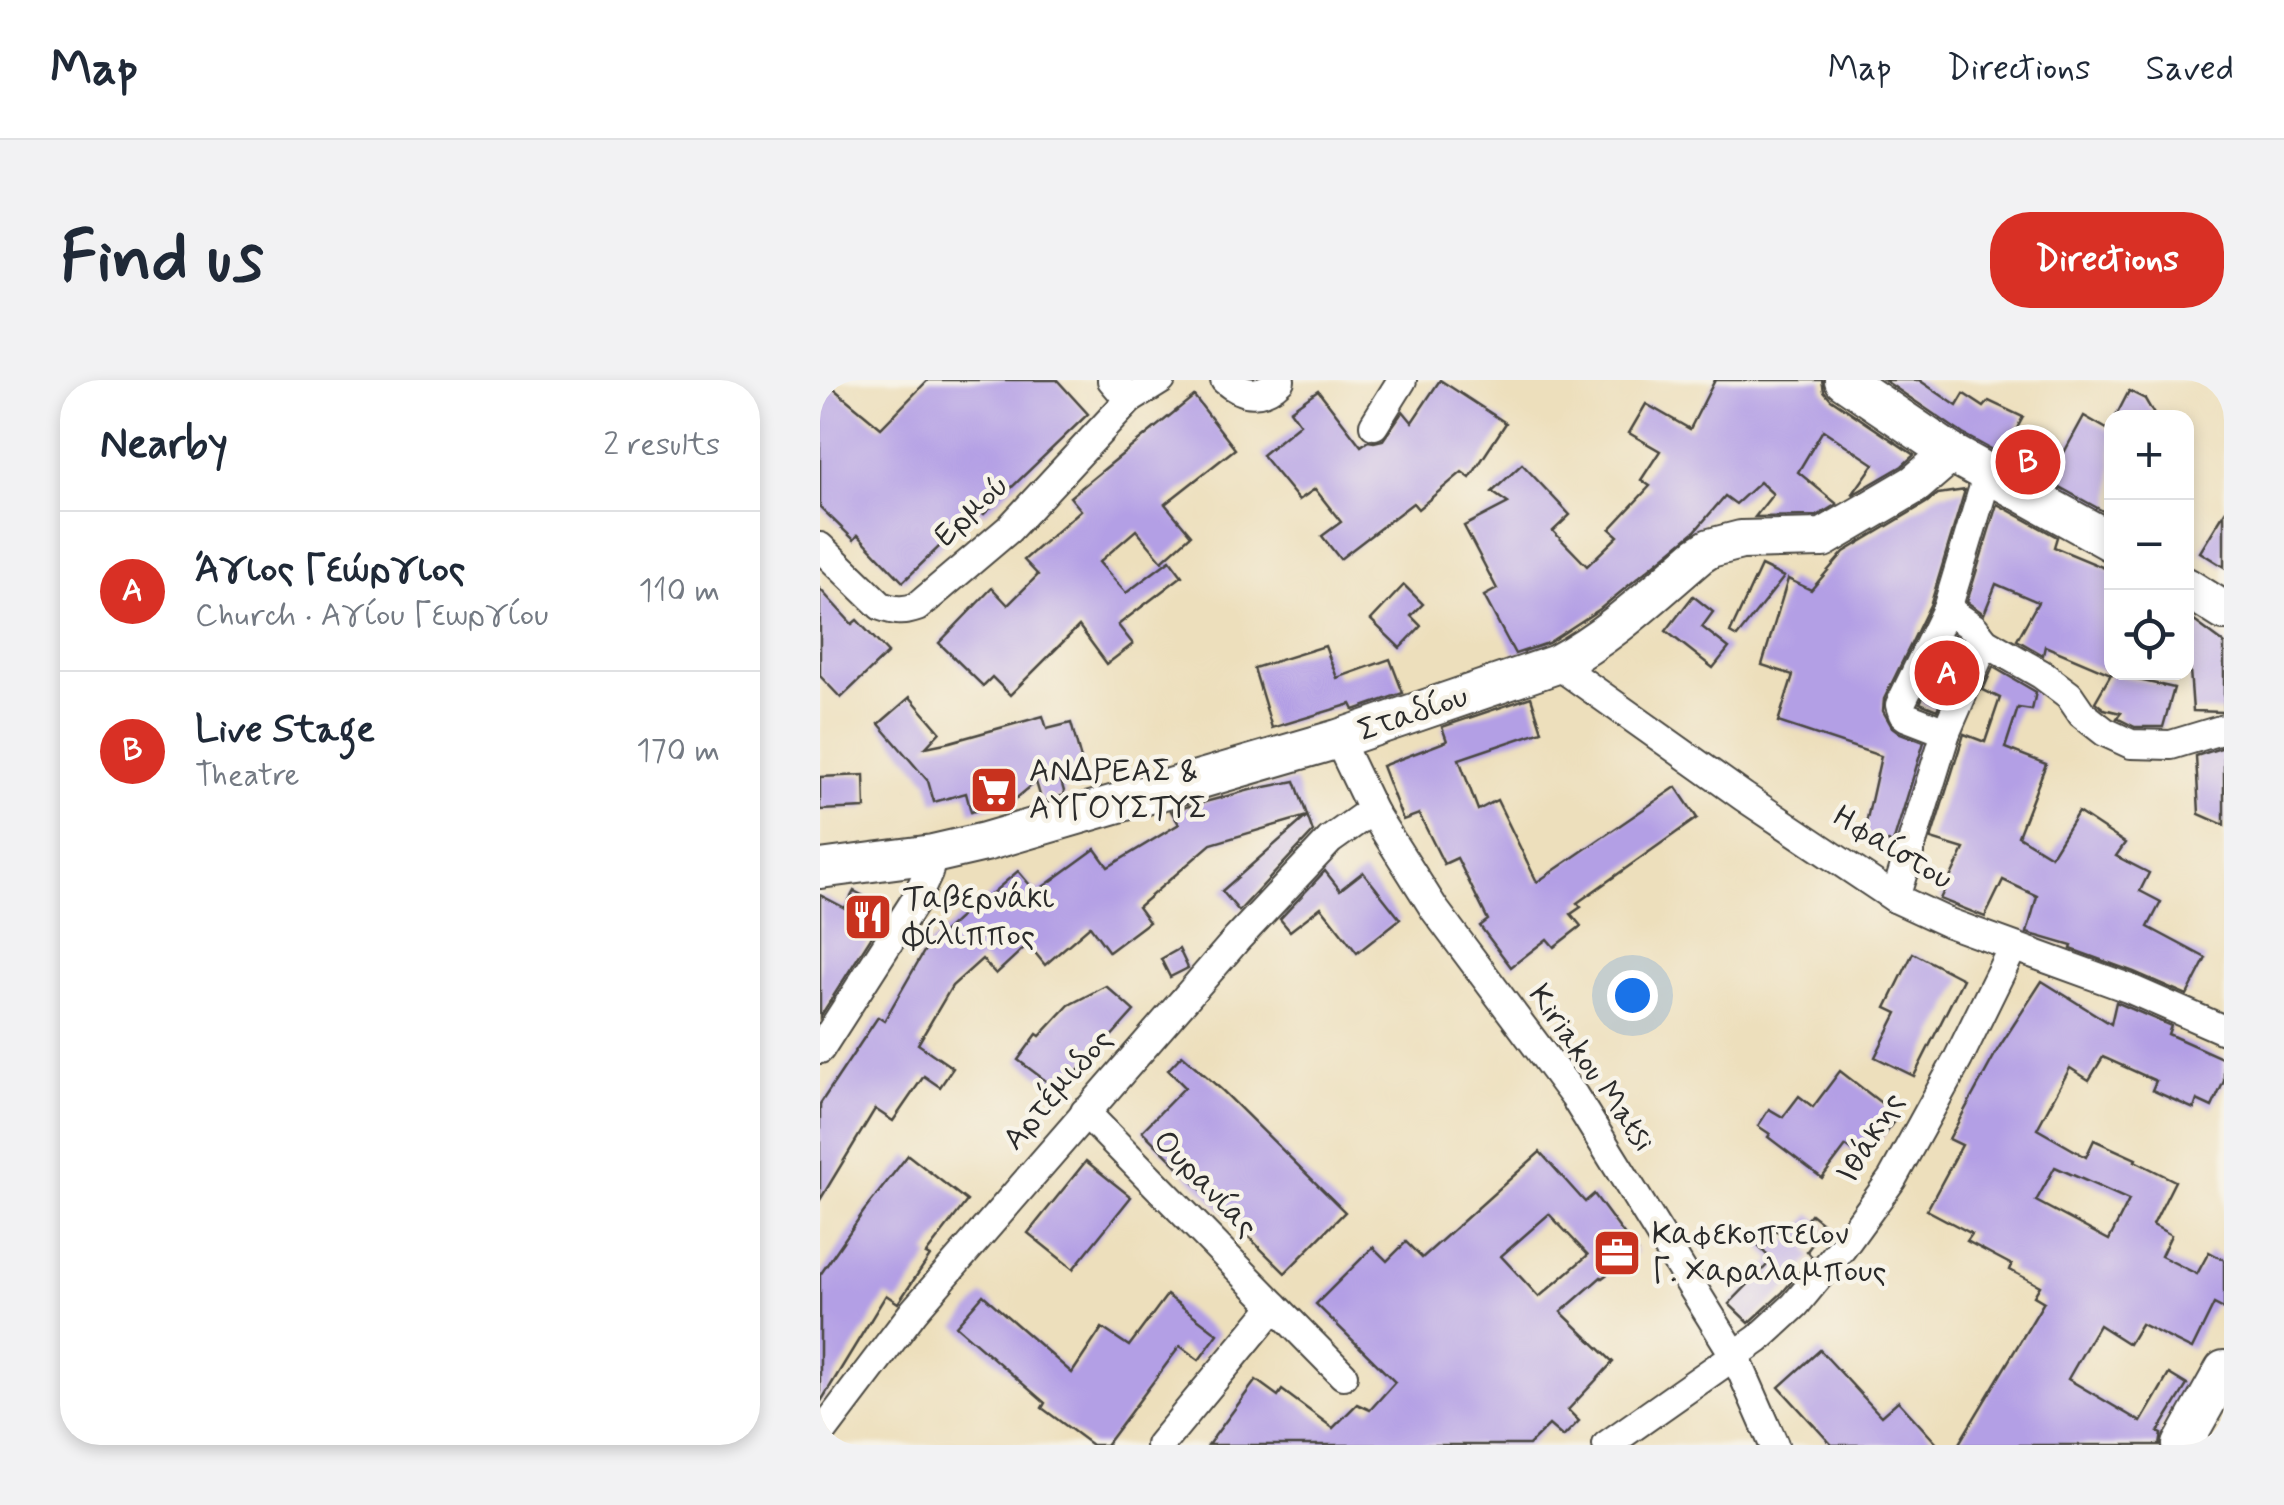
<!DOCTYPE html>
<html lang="en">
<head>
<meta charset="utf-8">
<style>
  :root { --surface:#fff; --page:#f2f2f3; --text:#1f2937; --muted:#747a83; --line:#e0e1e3; --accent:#d93025 }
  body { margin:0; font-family:Mynerve,sans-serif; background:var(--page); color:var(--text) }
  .controls { position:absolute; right:30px; top:30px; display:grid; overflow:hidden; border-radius:20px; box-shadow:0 5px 15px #0003 }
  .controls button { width:90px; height:90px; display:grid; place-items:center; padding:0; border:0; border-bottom:2px solid var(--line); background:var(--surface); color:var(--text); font:50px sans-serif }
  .you { position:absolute; left:812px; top:615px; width:35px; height:35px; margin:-25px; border:8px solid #fff; border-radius:50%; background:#1a73e8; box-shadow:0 0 0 15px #1a73e833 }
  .badge { display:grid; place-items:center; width:65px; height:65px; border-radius:50%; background:var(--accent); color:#fff; font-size:32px; font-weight:700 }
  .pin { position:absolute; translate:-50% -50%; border:5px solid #fff; box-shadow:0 2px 10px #0006 }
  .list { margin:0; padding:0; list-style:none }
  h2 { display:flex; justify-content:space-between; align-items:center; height:130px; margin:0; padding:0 40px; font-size:42px }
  h2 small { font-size:32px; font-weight:400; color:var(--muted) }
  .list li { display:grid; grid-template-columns:65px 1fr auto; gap:30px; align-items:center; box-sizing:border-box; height:160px; padding:0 40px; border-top:2px solid var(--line) }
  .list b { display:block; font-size:38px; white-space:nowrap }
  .list p { margin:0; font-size:32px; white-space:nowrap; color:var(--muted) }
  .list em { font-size:32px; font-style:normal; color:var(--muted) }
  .icon { flex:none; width:55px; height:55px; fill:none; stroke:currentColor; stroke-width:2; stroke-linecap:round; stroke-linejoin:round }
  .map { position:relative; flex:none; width:1404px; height:1065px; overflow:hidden; border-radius:40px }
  header { display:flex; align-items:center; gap:60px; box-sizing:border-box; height:140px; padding:0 50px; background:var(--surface); border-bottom:2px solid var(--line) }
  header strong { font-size:48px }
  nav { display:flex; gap:55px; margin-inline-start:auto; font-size:35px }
  .intro { display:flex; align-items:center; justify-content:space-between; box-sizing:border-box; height:240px; padding:0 60px }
  h1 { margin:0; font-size:70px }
  .button { padding:25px 45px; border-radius:40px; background:var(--accent); color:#fff; font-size:35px; font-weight:700 }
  main { display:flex; gap:60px; padding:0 60px }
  aside { flex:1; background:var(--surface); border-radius:40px; box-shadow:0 5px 15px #0003 }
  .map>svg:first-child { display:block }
</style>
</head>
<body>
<header>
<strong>Map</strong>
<nav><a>Map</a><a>Directions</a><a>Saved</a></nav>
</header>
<div class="intro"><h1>Find us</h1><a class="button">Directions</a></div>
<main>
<aside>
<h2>Nearby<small>2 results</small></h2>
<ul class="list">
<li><span class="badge">A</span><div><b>Άγιος Γεώργιος</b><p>Church · Αγίου Γεωργίου</p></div><em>110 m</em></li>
<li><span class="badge">B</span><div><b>Live Stage</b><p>Theatre</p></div><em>170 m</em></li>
</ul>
</aside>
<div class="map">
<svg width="1404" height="1065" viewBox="0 0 1404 1065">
  <rect width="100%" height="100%" fill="#f7f3e8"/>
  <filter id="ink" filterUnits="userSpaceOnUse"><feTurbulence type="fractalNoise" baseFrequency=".01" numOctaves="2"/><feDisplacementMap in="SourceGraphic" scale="20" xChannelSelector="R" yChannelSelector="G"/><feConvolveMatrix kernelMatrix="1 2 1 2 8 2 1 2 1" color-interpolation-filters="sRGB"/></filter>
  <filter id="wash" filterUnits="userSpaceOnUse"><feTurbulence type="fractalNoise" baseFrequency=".0048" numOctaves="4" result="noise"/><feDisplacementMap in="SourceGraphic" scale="40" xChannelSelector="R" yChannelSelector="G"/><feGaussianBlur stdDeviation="2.25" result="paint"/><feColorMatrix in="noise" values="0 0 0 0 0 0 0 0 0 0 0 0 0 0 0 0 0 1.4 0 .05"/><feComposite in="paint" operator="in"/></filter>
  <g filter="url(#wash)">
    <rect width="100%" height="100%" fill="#eddfbc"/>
    <g id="blocks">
      <g fill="#b39fe5" fill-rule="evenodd">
        <polygon points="0,0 3,0 61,48 108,0 237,0 268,34 164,134 158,129 83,202 38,155 34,160 0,127"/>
        <polygon points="620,0 686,43 650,98 642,92 598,129 593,123 520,179 502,156 521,142 495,109 479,120 442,75 480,44 470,30 498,10 541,66 548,61 554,62 563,60 583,31 592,42"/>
        <polygon points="895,0 1002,0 1004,11 1011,19 1094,75 1082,86 1032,115 1054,84 1003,50 978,92 1017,124 997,136 935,137 953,114 940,102 916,124 905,116 875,151 780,229 728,263 695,274 664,216 677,209 644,146 688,123 672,112 702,84 750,135 733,151 767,186 798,156 790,149 830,106 821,100 840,71 809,53 826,24 870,49"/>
        <polygon points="1064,0 1099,0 1137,26 1144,14 1164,27 1169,21 1203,37 1194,54 1241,78 1264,36 1292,52 1292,136 1143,54"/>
        <polygon points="1309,11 1325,19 1336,38 1295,38"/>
        <polygon points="374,16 415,69 345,124 371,155 342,181 316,150 279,182 306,213 350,180 362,196 298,245 313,264 287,284 259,246 190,315 172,297 163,306 119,263 172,208 188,225 218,195 204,180 261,130 250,117"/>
        <polygon points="1145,110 1111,223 1064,319 1063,331 1072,347 1080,353 1104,362 1073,463 1043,457 1061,376 958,342 973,295 942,285 968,199 991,210 1024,172 1106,123 1118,114"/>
        <polygon points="1177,124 1237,157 1234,167 1292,191 1292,294 1354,308 1343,347 1315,347 1297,338 1301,333 1284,329 1275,322 1291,294 1225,266 1223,275 1197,260 1218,222 1176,204 1164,234 1147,222"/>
        <polygon points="1404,133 1404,187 1380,172"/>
        <polygon points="941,186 964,197 917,257 910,253"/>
        <polygon points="584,205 603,224 591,236 601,246 580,268 551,240"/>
        <polygon points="0,209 32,244 37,240 68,273 21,318 0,296"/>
        <polygon points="873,216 893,232 882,247 909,268 893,288 846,251"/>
        <polygon points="1366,235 1404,263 1404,332 1373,331"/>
        <polygon points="1134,255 1145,265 1117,330 1100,323"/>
        <polygon points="505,266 517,298 570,279 583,313 534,330 531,324 452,348 434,288"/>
        <polygon points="1173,287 1216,312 1212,330 1198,328 1185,368 1226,384 1198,456 1231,476 1258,432 1305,463 1296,476 1329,493 1320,511 1341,522 1328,547 1386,578 1367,615 1314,592 1251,569 1252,566 1207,553 1217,516 1183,500 1165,537 1120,519 1144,469 1111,459 1144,354 1165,362 1180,318 1163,310"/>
        <polygon points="90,317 120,352 106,367 130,362 223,336 227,349 251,343 265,394 241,401 245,415 222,422 216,402 193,421 151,432 146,413 114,422 108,401 59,344"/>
        <polygon points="711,317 722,351 639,379 658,430 677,420 717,502 856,407 877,438 757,523 761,527 751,534 761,546 734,567 727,559 691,587 660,546 668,540 637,478 624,484 599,434 583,440 562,386 627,361 622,347"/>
        <polygon points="1404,367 1404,445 1379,434 1376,376"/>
        <polygon points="44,395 45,428 0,430 0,397"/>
        <polygon points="475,401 493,452 419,531 402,511 487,436 391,464 318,527 329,542 289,572 270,546 225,585 208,564 176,594 162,579 132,606 98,664 133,688 120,707 104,696 73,741 55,729 0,820 0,724 58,637 64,641 106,568 152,526 155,528 198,491 216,512 275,469 288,487 359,444 351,431 430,410"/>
        <polygon points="505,491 520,510 543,492 580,539 537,573 501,527 470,551 460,539"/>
        <polygon points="34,511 69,529 0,637 0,515 25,528"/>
        <polygon points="359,569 368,588 350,597 341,579"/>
        <polygon points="1093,573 1143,599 1094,696 1055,677 1077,633 1066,628"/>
        <path d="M1222 601 1291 644 1296 622 1351 646 1348 654 1404 679V701L1392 727 1377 720 1374 729 1332 710 1336 701 1283 677 1269 700 1250 688 1217 749 1266 777 1274 760 1316 779 1315 781 1355 801 1333 845 1351 855 1341 876 1377 894 1389 872 1404 880V929L1394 924 1372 969 1321 944 1309 964 1279 945 1248 999 1321 1042 1349 994 1367 1005 1338 1052 1342 1054 1340 1065H1138L1224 922 1214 916 1220 906 1190 890 1192 885 1147 861 1152 854 1107 830 1142 765 1129 759 1178 669ZM1235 787 1309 820 1289 860 1216 821Z"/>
        <polygon points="286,606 314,631 279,670 276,667 242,713 198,680 217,654 220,656 249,625"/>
        <polygon points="362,675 403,711 525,832 465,893 322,751 365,707 348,690"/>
        <polygon points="1020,691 1078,736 1045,780 1026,766 1002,798 948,757 950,754 938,746 949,729 963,737 979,716 993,727"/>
        <path d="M720 772 765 822 774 814 817 872 782 898 781 897 741 932 793 982 748 1030 759 1041 743 1057 729 1045 709 1065H388L436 1000 458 1016 462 1010 513 1048 537 1024 550 1030 575 1002 496 924 553 867 567 881 586 862 602 878ZM729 834 768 875 719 917 681 876Z"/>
        <polygon points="88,775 147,821 106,874 110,876 78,923 66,915 0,1023 0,895 44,831"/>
        <polygon points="266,781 311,817 253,889 208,853"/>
        <polygon points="991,834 1006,846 987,871 992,877 962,913 929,943 909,924 952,880 939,867 956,850 968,863"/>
        <polygon points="163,915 252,993 282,948 309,966 347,915 398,954 379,980 360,966 286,1065 272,1065 222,1028 225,1023 136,946"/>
        <polygon points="1000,970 1061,1036 1078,1021 1118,1065 1012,1065 959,1007"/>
      </g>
    </g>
  </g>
  <g filter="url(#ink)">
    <use href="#blocks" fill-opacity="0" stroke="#484641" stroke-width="2.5"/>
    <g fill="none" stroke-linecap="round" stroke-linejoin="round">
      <g stroke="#484641" stroke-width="32">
        <g id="street">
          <polyline points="292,0 309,20"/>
          <path d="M405 0C423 16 442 18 460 0"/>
          <polyline points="554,45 582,0"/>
          <path d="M0 167 61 226C75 231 83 232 97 227L189 149 309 20 341 0"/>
          <polyline points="1127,229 1154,248 1165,262 1221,294 1249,315 1262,334 1285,352 1311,364 1351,365 1404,349"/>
          <polyline points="737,284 924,417 1075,518 1129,543 1308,608 1404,650"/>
          <polyline points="1126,352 1087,337 1083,334 1080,325 1127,229 1168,93"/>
          <polyline points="518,359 553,432 615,530 754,716 915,976 954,1065"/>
          <polyline points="1075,518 1126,352 1165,262"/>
          <polyline points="0,669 95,521 108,493 113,474"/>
          <polyline points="265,732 455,926 340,1065"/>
          <polyline points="455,926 523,995"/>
          <polyline points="0,1055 94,931 417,559 510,460 541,438 553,432"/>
          <polyline points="787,1065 938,959 975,925 1022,868 1072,799 1138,679 1193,567"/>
        </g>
      </g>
      <g stroke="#484641" stroke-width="42">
        <g id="secondary">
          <polyline points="1024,0 1131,73 1292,162"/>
          <polyline points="1366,207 1404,231"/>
          <path d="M0 489 113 474 165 462 518 359 737 284C792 254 831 216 879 175L890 168 921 160 1003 158 1095 104 1131 73"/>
          <polyline points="1362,1065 1404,990"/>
        </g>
      </g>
      <use href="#street" stroke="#fff" stroke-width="28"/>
      <use href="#secondary" stroke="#fff" stroke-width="38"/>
    </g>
  </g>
  <defs>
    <g id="supermarket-square" transform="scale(2.5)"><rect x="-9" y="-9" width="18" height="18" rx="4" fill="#c8321e" stroke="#f7f3e8"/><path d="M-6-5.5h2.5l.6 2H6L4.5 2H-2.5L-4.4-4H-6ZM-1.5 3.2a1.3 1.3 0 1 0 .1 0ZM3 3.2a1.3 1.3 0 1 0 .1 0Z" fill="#fff"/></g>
    <g id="restaurant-square" transform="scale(2.5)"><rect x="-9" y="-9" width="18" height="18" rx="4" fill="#c8321e" stroke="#f7f3e8"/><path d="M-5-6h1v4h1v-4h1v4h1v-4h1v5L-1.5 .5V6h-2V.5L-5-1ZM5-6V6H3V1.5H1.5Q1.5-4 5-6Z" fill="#fff"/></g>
    <g id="office-square" transform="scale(2.5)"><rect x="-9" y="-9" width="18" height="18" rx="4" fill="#c8321e" stroke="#f7f3e8"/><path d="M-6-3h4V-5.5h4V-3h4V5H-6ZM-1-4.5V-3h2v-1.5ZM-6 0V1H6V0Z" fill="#fff"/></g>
  </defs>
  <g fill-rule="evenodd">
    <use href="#supermarket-square" x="174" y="410"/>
    <use href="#restaurant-square" x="48" y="537"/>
    <use href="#office-square" x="797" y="873"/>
  </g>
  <g text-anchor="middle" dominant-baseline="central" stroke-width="9" stroke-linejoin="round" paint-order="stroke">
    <g font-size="32" fill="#2b2b2b" stroke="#f7f3e8">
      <text transform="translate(152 131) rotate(-43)">Ερμού</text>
      <text transform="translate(593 334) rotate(-19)">Σταδίου</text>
      <text transform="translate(1072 468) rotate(31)">Ηφαίστου</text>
      <text transform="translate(771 688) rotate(55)">Kiriakou Matsi</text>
      <text transform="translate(238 710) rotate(-49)">Αρτέμιδος</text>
      <text transform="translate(1051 758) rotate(-59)">Ιθάκης</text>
      <text transform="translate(385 804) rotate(46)">Ουρανίας</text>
    </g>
    <g font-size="32" fill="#2b2b2b" stroke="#f7f3e8" text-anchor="start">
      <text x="209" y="392">ΑΝΔΡΕΑΣ &amp;<tspan x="209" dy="37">ΑΥΓΟΥΣΤΥΣ</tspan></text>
      <text x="83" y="519">Ταβερνάκι<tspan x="83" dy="37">Φίλιππος</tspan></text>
      <text x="832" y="855">Καφεκοπτειον<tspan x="832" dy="37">Γ. Χαραλαμπους</tspan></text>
    </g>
  </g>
</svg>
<div class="controls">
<button>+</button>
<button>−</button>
<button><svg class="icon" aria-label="locate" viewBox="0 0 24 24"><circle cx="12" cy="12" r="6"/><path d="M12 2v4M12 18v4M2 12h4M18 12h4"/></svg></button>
</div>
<div class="you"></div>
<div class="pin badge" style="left:1127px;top:293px">A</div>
<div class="pin badge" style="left:1208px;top:82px">B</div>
</div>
</main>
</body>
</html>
